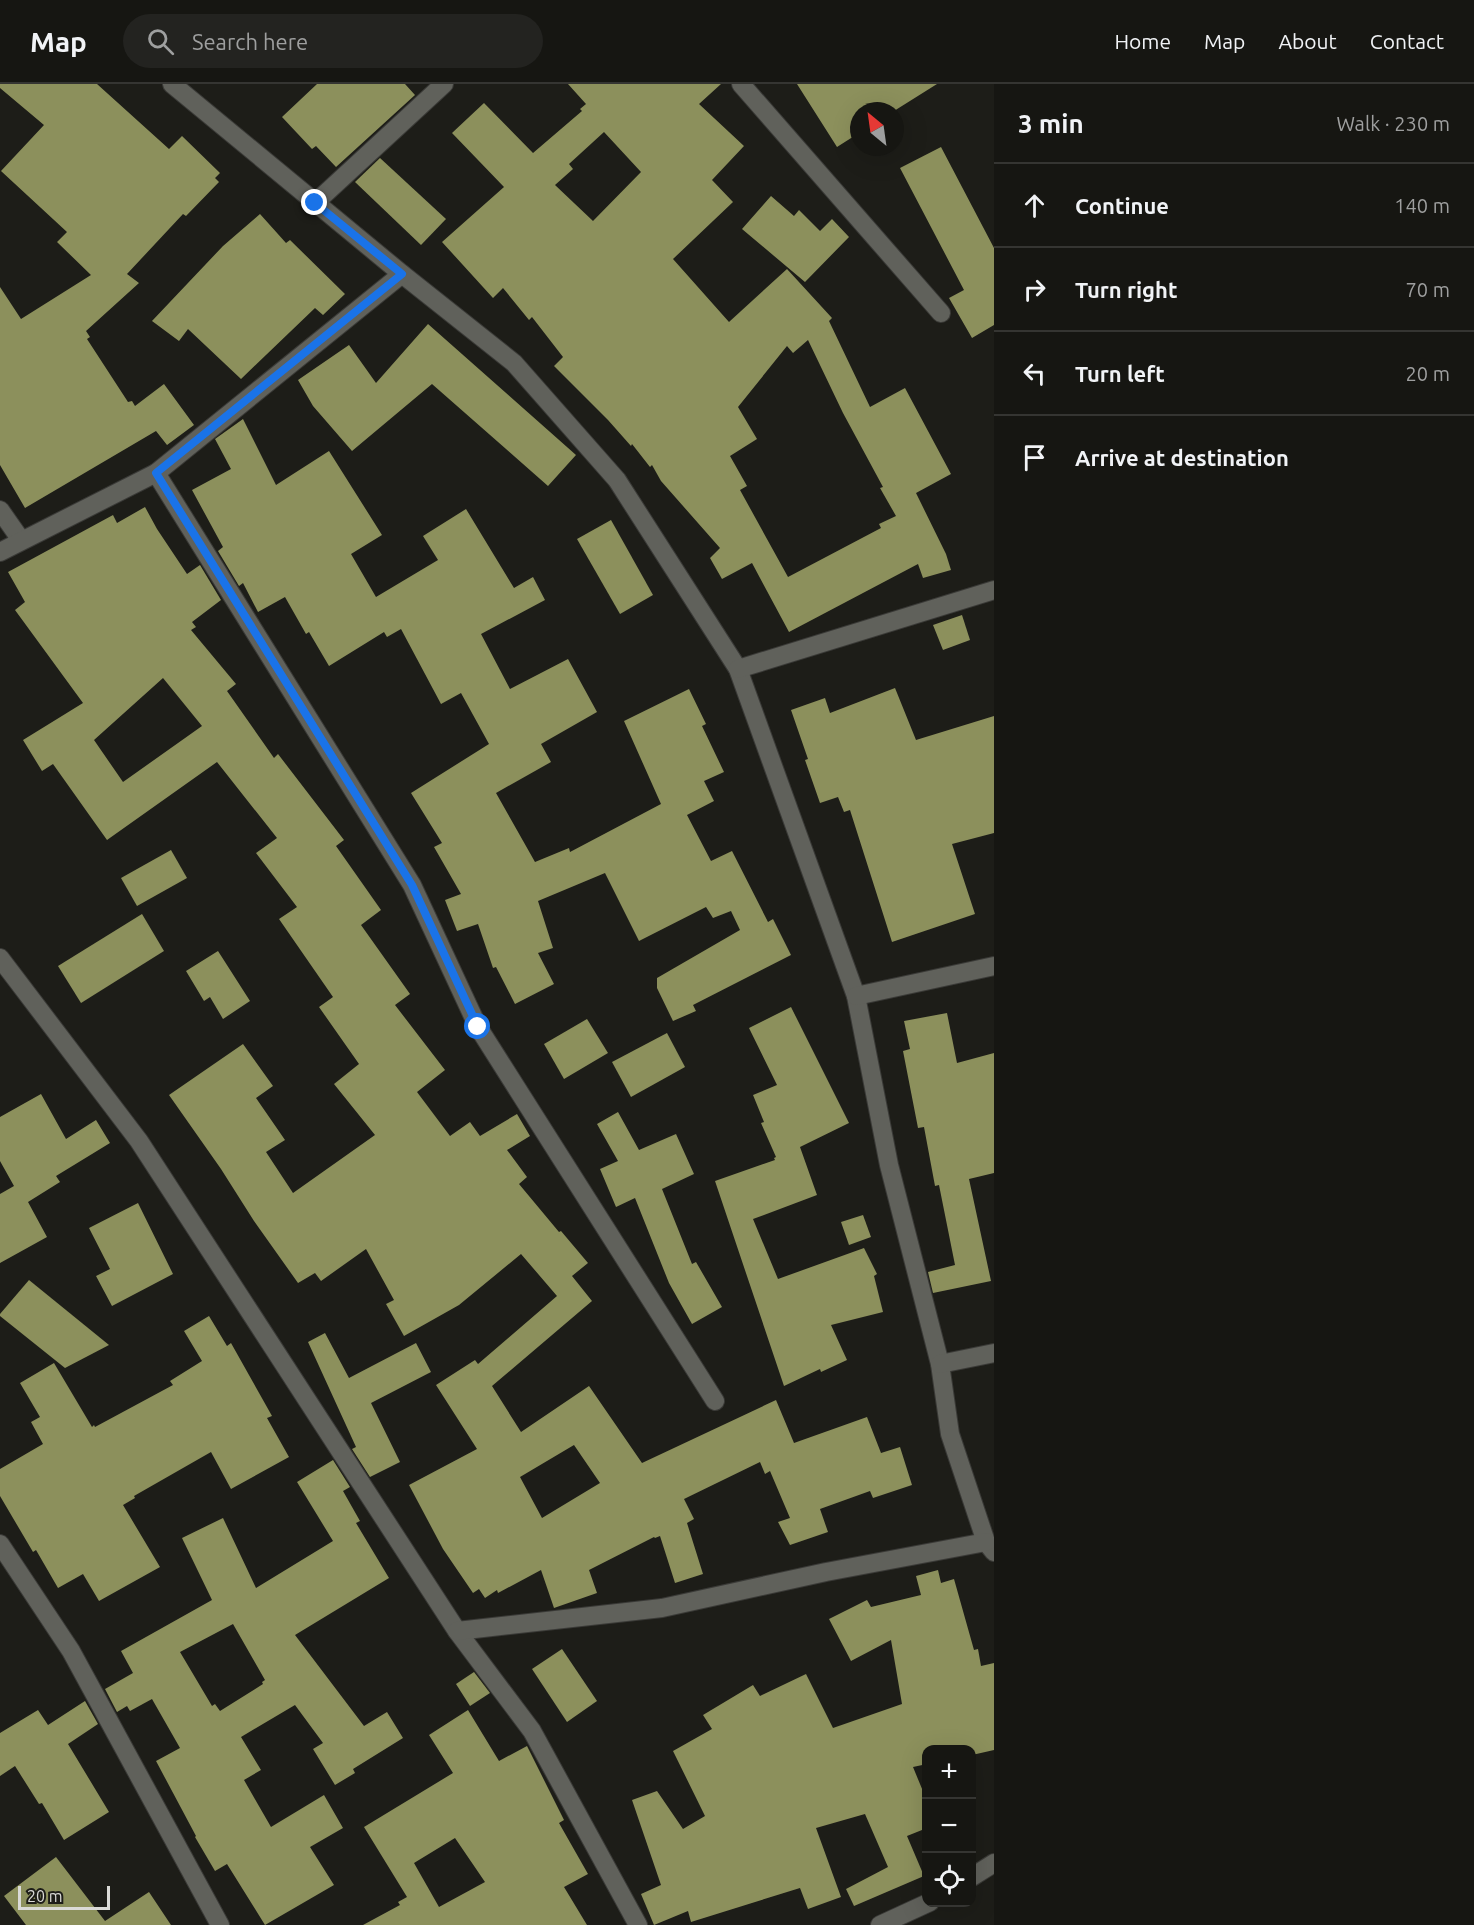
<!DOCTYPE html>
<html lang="en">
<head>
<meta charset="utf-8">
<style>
  :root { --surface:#161612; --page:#232320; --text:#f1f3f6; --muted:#9e9f9f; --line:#353532 }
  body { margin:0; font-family:Ubuntu,sans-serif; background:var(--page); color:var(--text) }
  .controls { position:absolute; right:18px; bottom:18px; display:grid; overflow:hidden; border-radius:12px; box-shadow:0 6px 24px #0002 }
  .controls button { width:54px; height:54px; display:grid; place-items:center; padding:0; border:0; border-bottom:2px solid var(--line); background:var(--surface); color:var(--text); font:30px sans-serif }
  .compass { position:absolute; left:850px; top:18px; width:54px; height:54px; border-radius:50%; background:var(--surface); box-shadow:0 6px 24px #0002; rotate:331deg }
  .scale { position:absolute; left:18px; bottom:15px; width:92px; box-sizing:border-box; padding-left:6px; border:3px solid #dadad7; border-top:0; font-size:16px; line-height:21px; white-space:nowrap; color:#dadad7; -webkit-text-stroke:4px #1d1d18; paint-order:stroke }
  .stop { position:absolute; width:18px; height:18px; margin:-14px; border:4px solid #1a73e8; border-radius:50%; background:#fff }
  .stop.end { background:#1a73e8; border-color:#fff; box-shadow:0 2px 6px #0008 }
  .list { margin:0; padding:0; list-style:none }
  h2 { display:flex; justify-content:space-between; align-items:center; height:78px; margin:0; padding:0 24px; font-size:26px }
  h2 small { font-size:20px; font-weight:400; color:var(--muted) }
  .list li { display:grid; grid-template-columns:39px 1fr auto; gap:18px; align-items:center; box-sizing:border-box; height:84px; padding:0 24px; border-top:2px solid var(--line) }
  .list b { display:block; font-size:22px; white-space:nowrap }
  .list em { font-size:20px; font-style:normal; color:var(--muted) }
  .icon { flex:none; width:33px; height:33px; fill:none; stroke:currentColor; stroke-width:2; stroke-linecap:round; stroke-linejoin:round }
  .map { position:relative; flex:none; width:994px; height:1841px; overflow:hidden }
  header { display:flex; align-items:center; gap:36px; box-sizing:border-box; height:84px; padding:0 30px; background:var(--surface); border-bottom:2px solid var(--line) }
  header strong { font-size:28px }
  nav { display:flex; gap:33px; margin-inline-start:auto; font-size:21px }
  .search { width:420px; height:54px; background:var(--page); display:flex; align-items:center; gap:15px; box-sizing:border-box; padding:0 21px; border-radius:33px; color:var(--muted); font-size:22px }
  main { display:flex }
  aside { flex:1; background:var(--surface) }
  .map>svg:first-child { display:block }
</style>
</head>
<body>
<header>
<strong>Map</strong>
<div class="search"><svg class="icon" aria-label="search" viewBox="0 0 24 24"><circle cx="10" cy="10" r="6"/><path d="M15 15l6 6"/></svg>Search here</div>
<nav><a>Home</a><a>Map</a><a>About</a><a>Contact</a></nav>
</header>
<main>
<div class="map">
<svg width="994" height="1841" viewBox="0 0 994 1841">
  <rect width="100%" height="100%" fill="#1d1d18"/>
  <g fill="#8c905c" fill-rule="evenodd">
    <polygon points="0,0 97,0 169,65 182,52 220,89 215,94 219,98 186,132 183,130 127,190 139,199 86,247 90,253 87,255 128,318 132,317 135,322 164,300 194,341 167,361 156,347 25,424 0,381 0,203 21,235 91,191 57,158 67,148 1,87 44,41 0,4"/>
    <polygon points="317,0 405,0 415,11 336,83 316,62 312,65 282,33"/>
    <path d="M568 0H721L699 20 744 62 712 96 733 118 673 175 729 238 787 185 832 234 829 237 870 323 905 304 951 390 916 409 946 470 951 486 923 494 918 480 789 548 752 479 722 495 710 474 720 464 661 397 652 381 650 383 632 360 631 362 608 336 554 282 563 273 532 233 529 236 503 204 493 214 442 158 504 103 452 49 484 19 533 69 582 27 580 25 586 20ZM604 48 641 88 593 137 555 101 573 85 569 80ZM808 256 843 329 883 403 880 404 896 432 879 440 881 444 788 493 740 406 747 402 730 372 757 355 738 323 787 262 793 269Z"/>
    <polygon points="797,0 937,0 894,27 859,27 859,49 837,63"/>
    <polygon points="941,63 994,164 994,241 972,254 949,214 964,206 900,84"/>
    <polygon points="380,74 446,135 421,161 355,98"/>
    <polygon points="771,112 794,132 799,126 820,147 832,135 849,153 805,198 742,145"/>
    <polygon points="260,130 286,159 290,156 345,210 323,231 315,224 241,295 188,245 179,257 152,237 223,162"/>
    <polygon points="428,240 576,371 548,402 432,300 352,367 313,322 298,296 349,261 376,299"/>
    <polygon points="243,335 276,401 329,367 382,451 351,470 376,513 438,476 423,452 466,425 514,504 533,493 545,516 481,550 510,605 568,575 597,628 541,660 551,678 496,709 535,778 569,764 570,768 661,720 624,637 689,605 706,640 702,642 724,688 704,697 714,717 687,731 711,777 732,767 768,838 773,835 791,871 693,921 696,927 673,937 657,904 657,894 740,846 731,827 713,834 706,823 639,857 605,789 538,817 553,864 538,869 554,900 515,920 496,883 493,884 478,840 457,847 445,816 461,810 434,763 442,759 411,709 489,660 461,609 441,620 401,545 387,553 384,548 329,582 309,548 306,550 285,513 258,528 243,499 239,502 218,467 223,463 192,406 231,385 215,355"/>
    <path d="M145 423 157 445 187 490 200 481 221 516 192 538 196 543 191 546 236 600 227 607 274 674 278 670 344 756 336 762 381 826 361 841 410 910 395 921 445 986 417 1008 450 1052 470 1038 480 1052 517 1030 530 1052 507 1066 527 1093 519 1100 559 1148 561 1147 588 1179 572 1192 592 1217 492 1302 521 1348 589 1302 642 1379 776 1316 794 1359 867 1333 881 1369 900 1363 912 1401 873 1414 870 1407 820 1425 828 1448 790 1461 778 1438 790 1434 770 1387 765 1390 760 1378 684 1415 694 1435 687 1439 703 1490 675 1499 660 1452 655 1454 654 1453 589 1486 597 1509 554 1524 541 1486 498 1509 497 1506 485 1514 479 1505 473 1509 443 1465 409 1401 477 1365 436 1301 475 1276 478 1280 557 1212 521 1170 459 1221 404 1252 386 1220 394 1216 366 1165 321 1197 315 1189 298 1199 254 1137 221 1085 169 1011 243 960 273 1002 256 1014 285 1056 266 1068 293 1109 375 1051 334 1000 359 980 319 923 333 913 279 835 297 823 256 769 277 754 217 678 107 756 53 680 42 687 23 656 83 619 15 526 25 518 8 488 113 431 117 439ZM163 594 202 642 123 698 94 656ZM574 1361 600 1399 542 1434 520 1393Z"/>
    <polygon points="611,436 653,511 620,530 577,455"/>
    <polygon points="962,531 970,556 943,566 933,541"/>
    <polygon points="895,604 916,656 994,632 994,749 952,760 975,830 892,858 850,726 844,728 838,713 820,719 805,676 808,675 791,626 825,614 830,629"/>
    <polygon points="171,766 187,794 137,822 121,794"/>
    <polygon points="142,830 164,867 81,919 58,882"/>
    <polygon points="218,867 250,917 223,935 210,913 204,917 186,887"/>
    <polygon points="791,923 849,1039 800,1063 817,1111 753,1135 778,1195 864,1164 877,1190 874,1192 883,1228 831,1241 847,1276 821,1288 820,1285 784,1302 715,1097 775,1076 774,1074 776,1073 761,1039 764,1038 753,1011 777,1001 749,944"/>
    <polygon points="947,929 957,979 994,969 994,1089 969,1095 991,1197 933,1209 928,1188 955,1181 939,1101 935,1102 924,1043 918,1044 903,967 910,965 904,937"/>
    <polygon points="587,935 608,969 564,995 544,960"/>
    <polygon points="667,949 685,983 631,1013 612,978"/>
    <polygon points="41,1010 66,1055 96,1036 110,1059 56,1092 60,1098 28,1118 47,1153 0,1179 0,1110 14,1102 0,1077 0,1033"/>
    <polygon points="618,1028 639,1066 676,1050 694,1090 662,1105 692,1180 696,1178 722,1223 692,1240 669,1199 635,1114 616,1123 600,1085 618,1077 597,1040"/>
    <polygon points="138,1119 173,1190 112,1222 96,1192 110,1185 89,1144"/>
    <polygon points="863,1131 871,1153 849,1161 841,1138"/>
    <polygon points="29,1196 109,1261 65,1284 0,1232 0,1230"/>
    <polygon points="209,1232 227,1262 231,1259 272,1332 267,1334 289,1373 231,1405 211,1368 134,1412 135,1414 123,1421 160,1483 99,1517 83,1490 58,1504 36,1466 33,1468 0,1412 0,1385 43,1360 31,1338 40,1333 20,1299 54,1279 92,1343 94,1341 95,1343 173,1301 170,1297 202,1277 184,1247"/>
    <polygon points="325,1249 349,1294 416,1259 431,1288 371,1319 400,1378 370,1393 352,1365 356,1363 308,1258"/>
    <path d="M333 1376 350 1403 343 1407 360 1437 356 1439 389 1494 295 1551 364 1642 387 1628 403 1654 353 1685 355 1689 335 1701 313 1665 323 1659 295 1621 241 1653 261 1686 244 1696 271 1743 324 1711 343 1744 310 1763 334 1801 265 1841 227 1780 215 1787 195 1753 196 1752 156 1677 180 1664 152 1615 130 1627 127 1622 117 1628 105 1605 133 1589 121 1567 212 1516 182 1454 223 1434 256 1504 333 1457 297 1398ZM233 1540 265 1596 262 1598 263 1600 220 1627 215 1620 212 1622 180 1568Z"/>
    <polygon points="938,1486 941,1499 954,1495 974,1566 978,1565 981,1582 994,1579 994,1666 972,1671 972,1665 927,1665 927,1680 913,1683 927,1717 927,1744 907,1752 924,1792 854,1822 846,1805 888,1783 865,1730 816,1744 841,1813 808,1825 800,1804 691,1838 688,1827 654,1841 641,1810 661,1801 632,1716 657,1707 683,1745 705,1732 673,1667 712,1645 703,1631 753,1601 760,1612 806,1590 833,1644 902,1620 891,1556 851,1577 829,1535 867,1516 871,1523 921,1511 916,1492"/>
    <polygon points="562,1565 597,1617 567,1638 532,1585"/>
    <polygon points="474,1588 490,1609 470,1622 456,1600"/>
    <polygon points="85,1617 98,1640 68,1660 109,1728 64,1756 42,1719 39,1720 15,1682 0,1692 0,1649 38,1626 48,1641"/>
    <path d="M468 1626 499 1677 527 1662 564 1736 559 1739 588 1790 564 1803 587 1841H363L400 1821 398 1818 407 1813 364 1743 453 1689 429 1651ZM455 1754 485 1798 439 1823 414 1779Z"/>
    <polygon points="56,1773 105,1837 149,1808 171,1841 26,1841 4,1812"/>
  </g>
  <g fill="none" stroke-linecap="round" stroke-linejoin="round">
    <g stroke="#3a3a37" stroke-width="20">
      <g id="minor">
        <polyline points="172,0 402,190 514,279 617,396 738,585 856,912 889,1081 940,1280 950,1350 986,1458 994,1468"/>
        <polyline points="741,0 941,229"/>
        <polyline points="315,119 444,0"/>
        <polyline points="156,389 412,801 478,943 715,1317"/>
        <polyline points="0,426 21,456"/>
        <polyline points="0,468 156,389 402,190"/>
        <polyline points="738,585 994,506"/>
        <polyline points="0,874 139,1057 457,1547 532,1647 638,1841"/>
        <polyline points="856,912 994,882"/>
        <polyline points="940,1280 994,1269"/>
        <polyline points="0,1460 71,1567 220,1841"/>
        <polyline points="457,1547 662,1524 826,1488 986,1458"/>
        <polyline points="972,1793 994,1779"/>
        <polyline points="880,1841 930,1818"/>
      </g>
    </g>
    <use href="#minor" stroke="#60615b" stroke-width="18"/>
  </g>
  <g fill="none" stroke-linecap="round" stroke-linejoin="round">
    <polyline stroke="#1a73e8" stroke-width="8" points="315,119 402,190 156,389 412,801 478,943"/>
  </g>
</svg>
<div class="controls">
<button>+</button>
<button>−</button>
<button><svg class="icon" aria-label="locate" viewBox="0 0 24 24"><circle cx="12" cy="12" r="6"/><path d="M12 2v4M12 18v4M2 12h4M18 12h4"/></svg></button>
</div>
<svg class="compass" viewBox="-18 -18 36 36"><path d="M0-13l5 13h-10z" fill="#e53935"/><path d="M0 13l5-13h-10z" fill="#9e9f9f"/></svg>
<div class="scale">20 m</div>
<div class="stop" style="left:478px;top:943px"></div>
<div class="stop end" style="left:315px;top:119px"></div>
</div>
<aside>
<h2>3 min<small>Walk · 230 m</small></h2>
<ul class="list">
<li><svg class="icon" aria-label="ahead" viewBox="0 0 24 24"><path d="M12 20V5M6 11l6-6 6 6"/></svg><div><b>Continue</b></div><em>140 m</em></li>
<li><svg class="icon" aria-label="right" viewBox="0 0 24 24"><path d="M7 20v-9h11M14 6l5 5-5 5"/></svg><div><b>Turn right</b></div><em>70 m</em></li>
<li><svg class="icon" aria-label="left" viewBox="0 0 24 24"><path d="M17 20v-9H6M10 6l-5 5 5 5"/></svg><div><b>Turn left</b></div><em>20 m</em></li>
<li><svg class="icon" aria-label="arrive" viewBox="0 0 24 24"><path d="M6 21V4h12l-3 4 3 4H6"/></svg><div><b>Arrive at destination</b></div></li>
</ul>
</aside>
</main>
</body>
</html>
